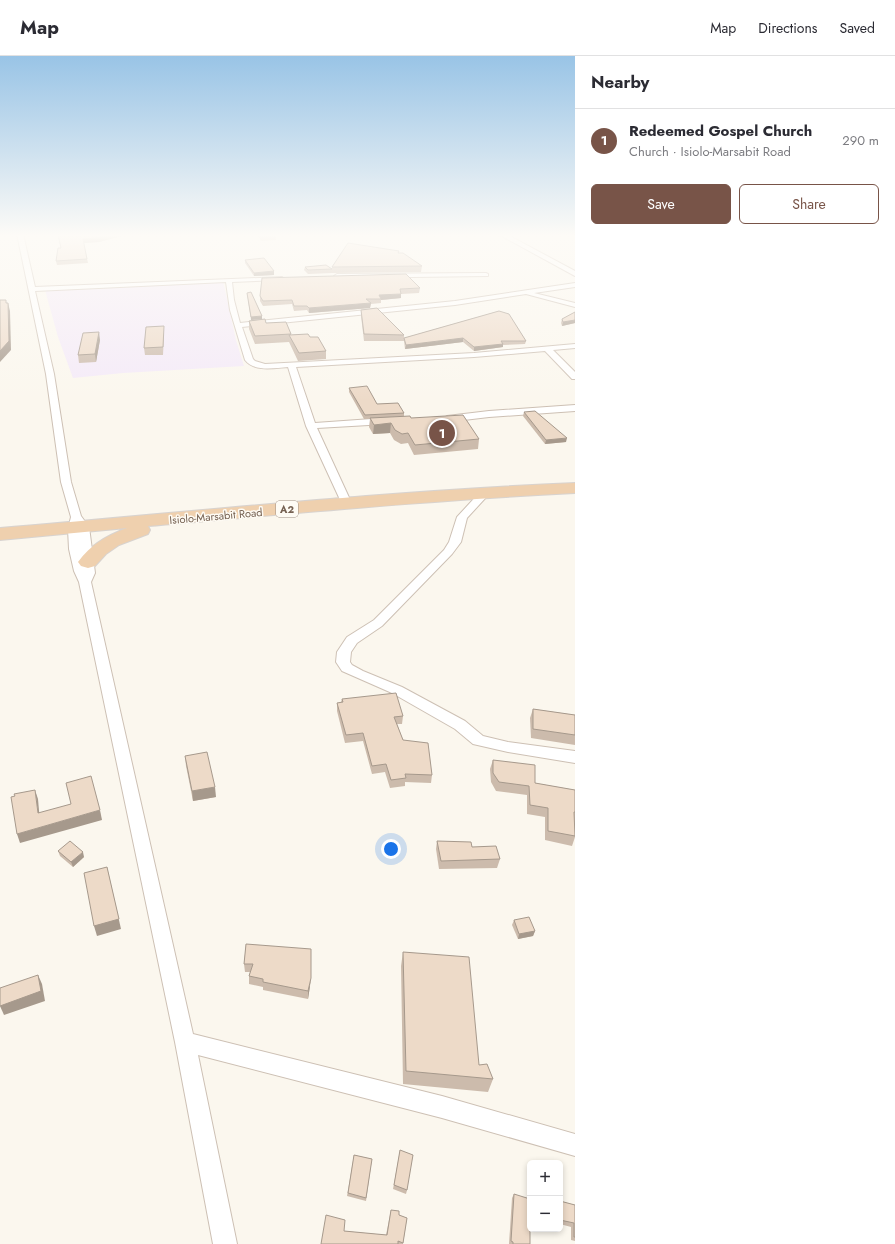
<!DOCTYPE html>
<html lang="en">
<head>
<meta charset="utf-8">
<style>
  :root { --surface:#fff; --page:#f7f7f7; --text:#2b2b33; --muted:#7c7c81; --line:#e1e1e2; --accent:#785448 }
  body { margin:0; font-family:Jost,sans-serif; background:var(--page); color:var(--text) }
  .controls { position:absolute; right:12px; bottom:12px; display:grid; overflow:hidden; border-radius:6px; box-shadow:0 2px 6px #0003 }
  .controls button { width:36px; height:36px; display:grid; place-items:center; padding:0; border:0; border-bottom:1px solid var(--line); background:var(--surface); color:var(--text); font:20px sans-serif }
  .you { position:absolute; left:391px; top:793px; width:14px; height:14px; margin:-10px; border:3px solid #fff; border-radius:50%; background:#1a73e8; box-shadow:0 0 0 6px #1a73e833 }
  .badge { display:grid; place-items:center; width:26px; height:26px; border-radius:50%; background:var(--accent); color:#fff; font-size:13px; font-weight:700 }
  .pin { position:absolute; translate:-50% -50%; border:2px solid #fff; box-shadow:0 1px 4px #0006 }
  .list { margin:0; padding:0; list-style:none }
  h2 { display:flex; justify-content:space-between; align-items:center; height:52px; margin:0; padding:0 16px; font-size:17px }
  h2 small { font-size:13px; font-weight:400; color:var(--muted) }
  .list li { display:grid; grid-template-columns:26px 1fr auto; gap:12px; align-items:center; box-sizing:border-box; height:64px; padding:0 16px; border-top:1px solid var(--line) }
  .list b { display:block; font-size:15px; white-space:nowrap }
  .list p { margin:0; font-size:13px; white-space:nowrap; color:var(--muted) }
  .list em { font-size:13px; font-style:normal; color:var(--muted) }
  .actions { display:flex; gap:8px; padding:12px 16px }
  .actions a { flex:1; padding:9px 0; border:1px solid var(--accent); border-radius:6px; text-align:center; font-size:14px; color:var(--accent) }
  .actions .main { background:var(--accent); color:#fff }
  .map { position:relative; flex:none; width:575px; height:1188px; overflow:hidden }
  header { display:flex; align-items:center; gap:24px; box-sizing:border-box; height:56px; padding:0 20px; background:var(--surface); border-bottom:1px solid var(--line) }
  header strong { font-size:19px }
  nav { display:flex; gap:22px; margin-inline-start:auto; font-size:14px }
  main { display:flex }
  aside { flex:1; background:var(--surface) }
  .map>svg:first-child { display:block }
</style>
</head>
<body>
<header>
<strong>Map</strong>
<nav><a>Map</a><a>Directions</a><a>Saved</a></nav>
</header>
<main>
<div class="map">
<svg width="575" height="1188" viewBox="0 0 575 1188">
  <rect width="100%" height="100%" fill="#fbf7ee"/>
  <polygon fill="#f4eaf8" points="223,225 236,284 244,310 123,317 73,322 58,281 45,234"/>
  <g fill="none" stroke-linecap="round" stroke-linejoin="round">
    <g stroke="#cdc0b4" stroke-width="2">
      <g id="minor">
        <path d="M17 178H23L35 231 282 221 283 222 280 224 232 226 234 244 240 267 455 245 575 227V231L534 237 575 247V251L526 238 455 249 242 271 253 303 255 305 265 308 474 297 575 288V292L553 294 575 316V323H572L545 295 474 301 296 311 315 367 386 362 390 365 386 368 317 372 352 448 347 451 342 448 306 370 288 311C274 312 254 316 245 304L230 254 226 226 35 235 54 318 71 426 81 460 89 471 95 517 91 526 193 978 442 1040 575 1078V1100L442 1062 198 999 237 1188H213L175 986 79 526 74 515 69 493 68 473 71 461 61 426 46 318Z"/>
        <polygon points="498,178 506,178 575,215 575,220"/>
        <polygon points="486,217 488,218 488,220 337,222 334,220 337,218"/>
        <polygon points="575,349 575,355 489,361 447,366 443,363 447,360 489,355"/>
        <polygon points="485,434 490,437 467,462 461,486 452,498 382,570 357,587 351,596 350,606 352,609 363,615 402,631 465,665 483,680 508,686 575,695 575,707 508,696 473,688 455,673 392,637 342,615 336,606 337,596 347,581 374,564 444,494 449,486 457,461 481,435"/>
      </g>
    </g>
    <g stroke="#d8d3cf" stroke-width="2">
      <path id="trunk" d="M575 427V437C432 444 290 458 148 470L150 474 148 478 119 489 106 498 95 510 88 512 81 510 78 506C90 489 108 479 127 472L0 484V472C191 456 383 435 575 427Z"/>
    </g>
    <use href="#minor" fill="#fff" fill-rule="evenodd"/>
    <use href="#trunk" fill="#efd0ae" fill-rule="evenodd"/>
  </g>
  <g fill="#ccbbac">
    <polygon points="57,178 129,178 99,186 84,187 88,207 57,209 56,205 61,192"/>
    <polygon points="257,178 275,178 276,184 261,185"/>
    <polygon points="399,195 399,197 422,210 421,216 332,217 332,211"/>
    <polygon points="245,204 274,215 274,219 254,220 245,207"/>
    <polygon points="305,211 332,213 332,217 308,218 304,214"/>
    <polygon points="420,232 419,237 401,238 401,242 381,244 381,247 371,248 370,252 309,257 307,254 294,255 292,248 263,250 260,245 260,240"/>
    <polygon points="247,237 262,260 262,263 266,267 291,278 291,279 310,281 326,295 326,303 298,305 289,286 255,288 249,273 249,265 261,263 251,264"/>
    <polygon points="361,254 404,279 404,282 499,255 526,285 525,288 503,289 503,291 474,295 463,286 405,293 404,285 364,285 361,260"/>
    <polygon points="575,256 575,267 562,270 561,267 562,263"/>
    <polygon points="164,278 163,299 145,299 144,292"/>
    <polygon points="100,284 96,306 79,307 78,299"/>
    <polygon points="349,332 377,348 404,357 404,360 479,383 478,393 414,399 408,387 401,388 394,384 390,377 373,378 369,371 370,363 364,363 349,336"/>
    <polygon points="524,356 566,386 545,388 523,360"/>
    <polygon points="342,643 403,660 402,668 397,668 403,684 432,719 431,727 405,726 405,730 390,732 385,716 372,718 363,685 345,687 337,655 337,647 341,646"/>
    <polygon points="533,653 575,659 575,689 531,682 530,662"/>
    <polygon points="185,700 216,741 193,745 186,710"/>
    <polygon points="493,704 535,727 575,734 575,781 572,790 545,784 545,761 527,758 527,739 496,735 491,726 490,713"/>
    <polygon points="437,785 472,791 500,803 497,812 439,813 436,793"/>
    <polygon points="58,795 84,801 73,811 60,800"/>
    <polygon points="514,864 535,875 533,880 518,883 512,869"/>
    <polygon points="246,888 310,930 308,943 263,934 263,931 249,928 249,920 250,916 245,916 244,908"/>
    <polygon points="403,896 479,1009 493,1023 488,1036 403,1028 401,910"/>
    <polygon points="400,1094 407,1134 406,1138 393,1133"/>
    <polygon points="354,1099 372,1103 366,1145 347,1140"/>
    <polygon points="514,1138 530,1188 509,1188 512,1142"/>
    <polygon points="560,1145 575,1149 575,1185 571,1184 571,1171 560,1168"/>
    <polygon points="391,1154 399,1159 407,1162 403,1188 321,1188 344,1175 386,1179"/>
  </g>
  <g fill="#a6998c">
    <polygon points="114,178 129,178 99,186 83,187 83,183"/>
    <polygon points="274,215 274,219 254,220 254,217"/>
    <polygon points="401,238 401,242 381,244 381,243 379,239"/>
    <polygon points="8,247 10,255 11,294 0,306 0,295"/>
    <polygon points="371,247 370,252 309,257 309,252"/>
    <polygon points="262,260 262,263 251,264 251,261"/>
    <polygon points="575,264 575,267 562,270 563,266"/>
    <polygon points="99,276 100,284 96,306 95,298"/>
    <polygon points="463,282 463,286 405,293 406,289"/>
    <polygon points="503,288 503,291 474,295 474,291"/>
    <polygon points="391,367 390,377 373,378 374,369"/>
    <polygon points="567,382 566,386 545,388 546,384"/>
    <polygon points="215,731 216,741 193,745 192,735"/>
    <polygon points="35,734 38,743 40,766 38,757"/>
    <polygon points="100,754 102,764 20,787 17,778"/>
    <polygon points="83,796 84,801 73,811 71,806"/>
    <polygon points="107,811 121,873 97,880 94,870"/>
    <polygon points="535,875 533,880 518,883 519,878"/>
    <polygon points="38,919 42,928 45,945 4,959 0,950"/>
    <polygon points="311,922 310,930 308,943 308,935"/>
  </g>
  <g fill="#eddac8" stroke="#a6998c">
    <polygon points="58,178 114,178 98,182 83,183 87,203 56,205 58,192 61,192"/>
    <polygon points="260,178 275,178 276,179 261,180"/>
    <polygon points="348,187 399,195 398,197 403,197 422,210 332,211"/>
    <polygon points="264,202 274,215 254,217 245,204"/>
    <polygon points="326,209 332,213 308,214 305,211"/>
    <polygon points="406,218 420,232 400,233 401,238 379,239 381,243 366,243 371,247 309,252 307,250 294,250 292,244 263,245 260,240 262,222"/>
    <polygon points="251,236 262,260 251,261 247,237"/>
    <polygon points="0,244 6,244 6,247 8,247 9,285 0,295"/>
    <polygon points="377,252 404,279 364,278 361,254"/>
    <polygon points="499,255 509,258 526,285 501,285 503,288 474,291 463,282 406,289 404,282"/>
    <polygon points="575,256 575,264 563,266 562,263"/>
    <polygon points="265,263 266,267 286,266 291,278 255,280 249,265"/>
    <polygon points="164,270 163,291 144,292 146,271"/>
    <polygon points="99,276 95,298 78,299 83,277"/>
    <polygon points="308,278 310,281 318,281 326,295 299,297 289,279"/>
    <polygon points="367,330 377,348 398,347 404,357 365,359 349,332"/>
    <polygon points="535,355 567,382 546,384 524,356"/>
    <polygon points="463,359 479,383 415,389 408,377 402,378 395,374 391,367 374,369 370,362 410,360 411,362"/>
    <polygon points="396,637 403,660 394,661 403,684 428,687 432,719 405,718 406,722 391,724 386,708 372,710 363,677 346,679 337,647 343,646 342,643"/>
    <polygon points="533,653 575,659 575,679 533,673"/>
    <polygon points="207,696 215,731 192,735 185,700"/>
    <polygon points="493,704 535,709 535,727 575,734 575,756 574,756 575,780 548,775 548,752 530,749 529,730 499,726 493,717"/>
    <polygon points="91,720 100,754 17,778 11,741 15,740 14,738 35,734 38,757 71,748 66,727"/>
    <polygon points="70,785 83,796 71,806 58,795"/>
    <polygon points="437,785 471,786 472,791 496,790 500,803 441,805"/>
    <polygon points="107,811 119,863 94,870 84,817"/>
    <polygon points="529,861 535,875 519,878 514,864"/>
    <polygon points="246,888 311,893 311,922 308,935 263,926 263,923 249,920 253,908 244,908"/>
    <polygon points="403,896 469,901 479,1009 487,1008 493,1023 406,1015"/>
    <polygon points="38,919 41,935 0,950 0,932"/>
    <polygon points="400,1094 413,1099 407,1134 394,1129"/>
    <polygon points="354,1099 372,1103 366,1142 348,1137"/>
    <polygon points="514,1138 530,1143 530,1188 513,1188 513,1186 511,1185"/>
    <polygon points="560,1145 575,1149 575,1181 574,1181 574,1167 560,1164"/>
    <polygon points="391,1154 399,1155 399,1159 407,1162 403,1187 398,1185 398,1188 321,1188 326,1159 345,1164 344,1175 387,1179"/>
  </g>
  <linearGradient id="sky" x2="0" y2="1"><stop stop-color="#99c4e6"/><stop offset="0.52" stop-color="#fdfbf7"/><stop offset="1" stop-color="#fdfbf7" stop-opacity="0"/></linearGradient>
  <rect width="575" height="345" fill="url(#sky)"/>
  <g text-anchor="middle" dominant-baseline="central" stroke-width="3" stroke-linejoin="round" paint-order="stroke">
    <rect fill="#fefbf4" stroke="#9e8f83" stroke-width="1" x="276" y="445" width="22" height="16" rx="3"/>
    <g font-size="10" font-weight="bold" fill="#756152">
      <text x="287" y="453">A2</text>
    </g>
    <g font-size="11" fill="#756152" stroke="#fefbf4">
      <text transform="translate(216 460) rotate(-5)">Isiolo-Marsabit Road</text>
    </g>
  </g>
</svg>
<div class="controls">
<button>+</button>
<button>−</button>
</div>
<div class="you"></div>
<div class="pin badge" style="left:442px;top:377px">1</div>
</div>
<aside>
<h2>Nearby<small></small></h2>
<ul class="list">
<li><span class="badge">1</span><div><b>Redeemed Gospel Church</b><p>Church · Isiolo-Marsabit Road</p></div><em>290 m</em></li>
</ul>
<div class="actions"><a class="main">Save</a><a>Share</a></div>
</aside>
</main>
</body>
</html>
